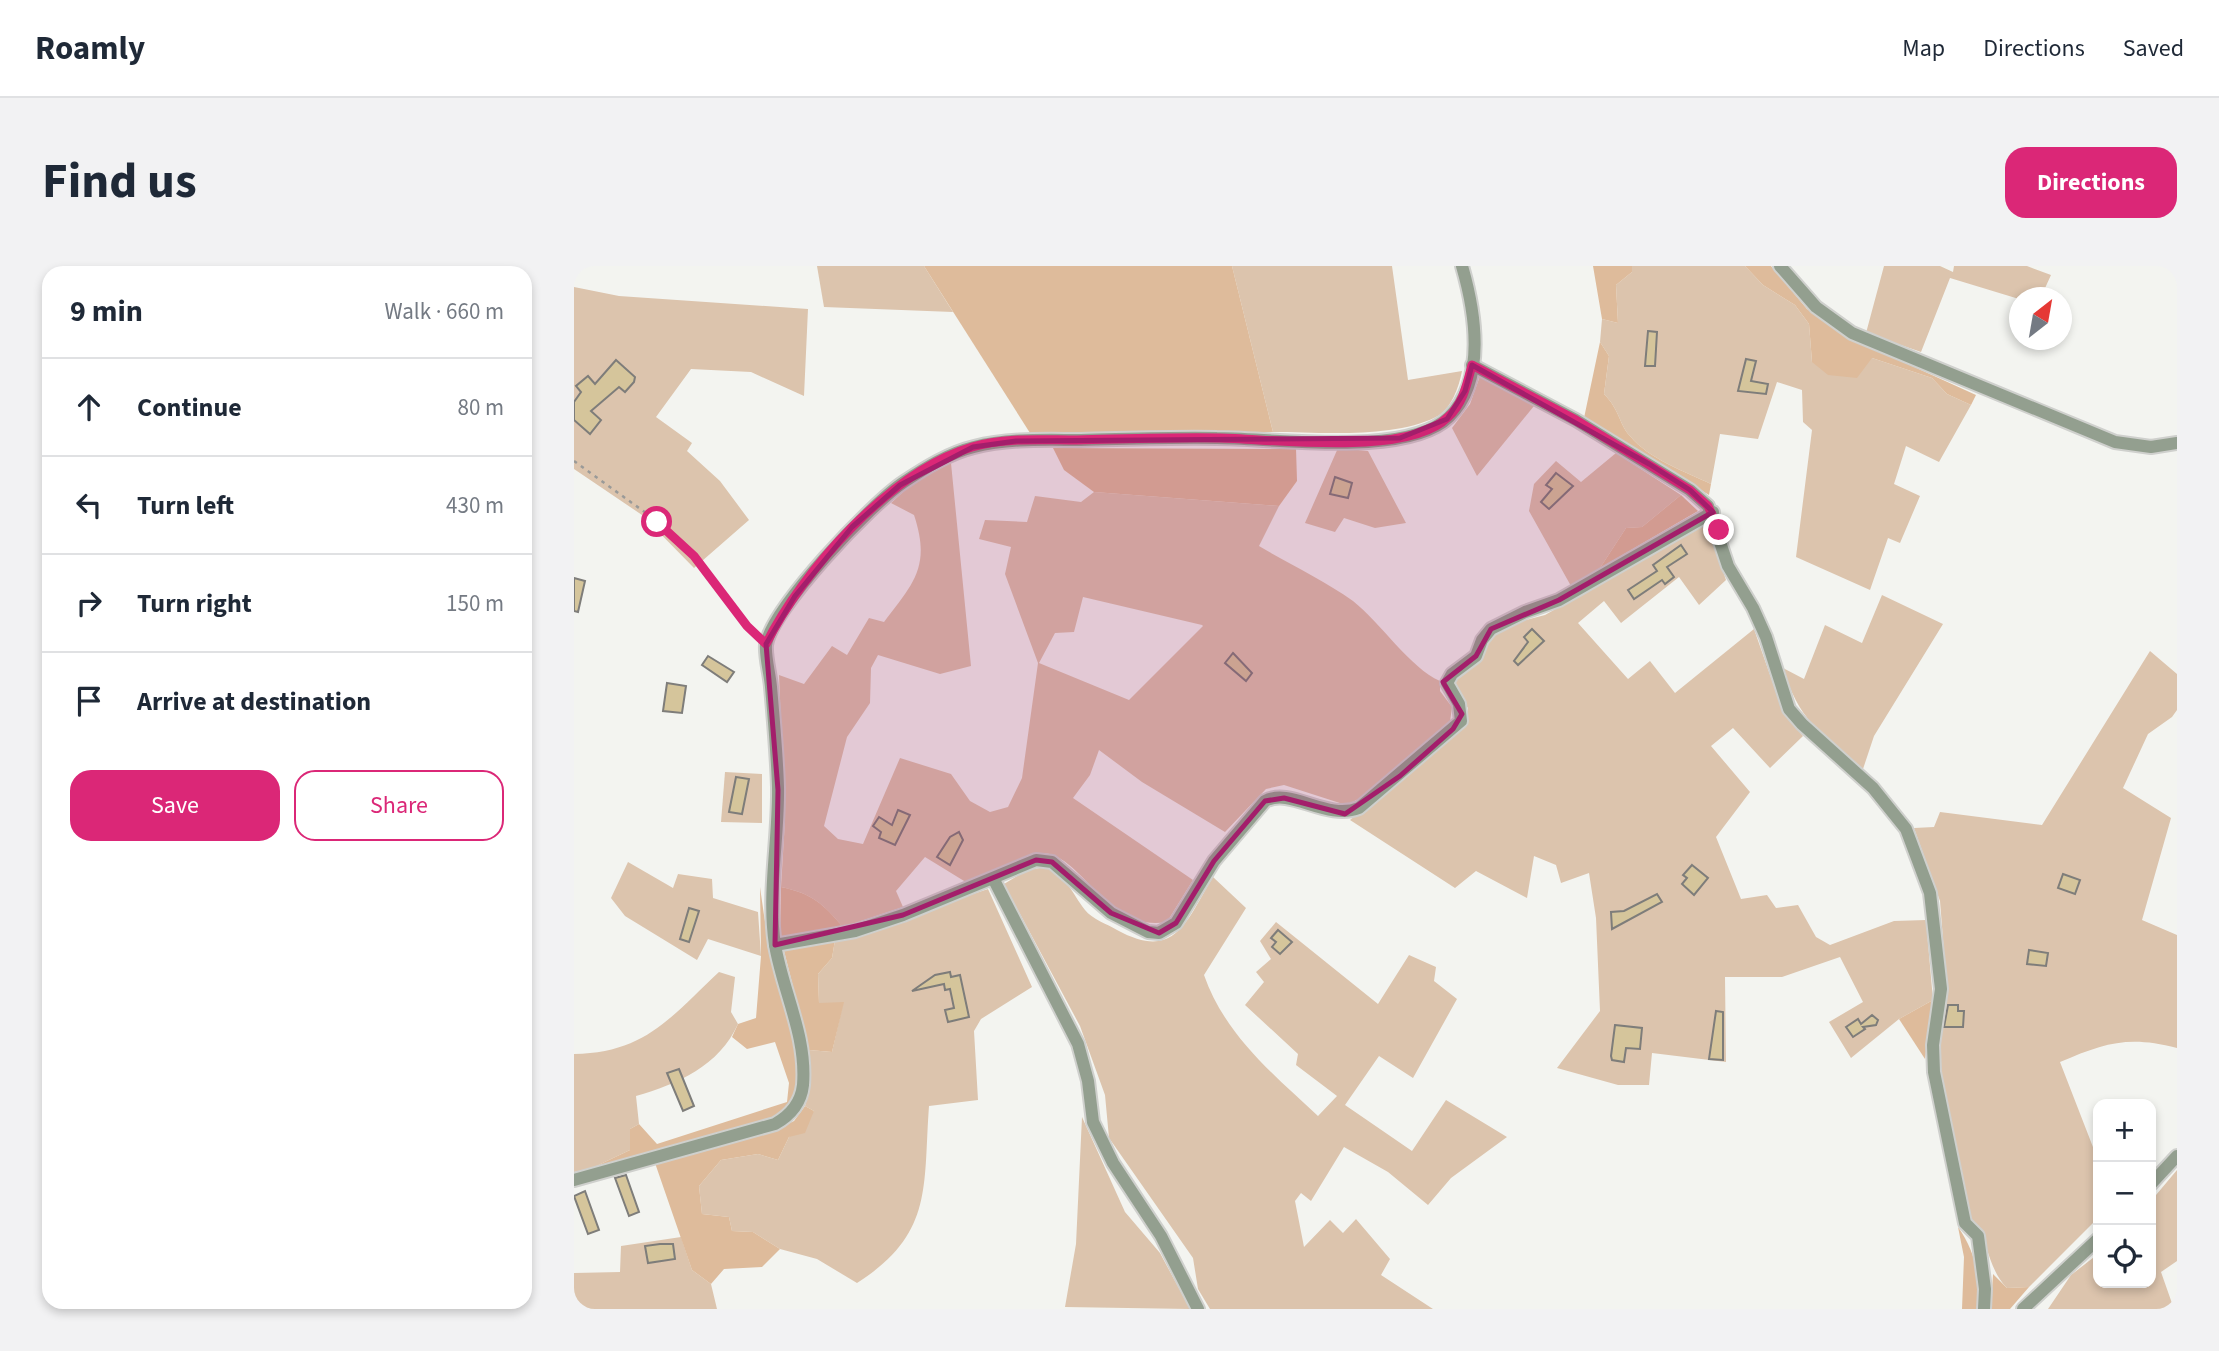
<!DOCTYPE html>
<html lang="en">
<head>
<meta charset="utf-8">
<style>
  :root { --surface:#fff; --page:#f2f2f3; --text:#1f2937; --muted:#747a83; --line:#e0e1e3; --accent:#db2777 }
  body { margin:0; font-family:"Source Sans 3",sans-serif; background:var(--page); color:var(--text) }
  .controls { position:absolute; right:21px; bottom:21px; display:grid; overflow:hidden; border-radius:14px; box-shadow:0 4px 10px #0003 }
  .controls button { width:63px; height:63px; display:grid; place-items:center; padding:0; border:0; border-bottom:2px solid var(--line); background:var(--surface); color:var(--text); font:35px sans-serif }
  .compass { position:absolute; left:1435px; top:21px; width:63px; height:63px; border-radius:50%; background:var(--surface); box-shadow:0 4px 10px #0003; rotate:31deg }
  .stop { position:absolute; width:21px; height:21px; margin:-16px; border:5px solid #db2777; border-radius:50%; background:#fff }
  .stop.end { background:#db2777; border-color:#fff; box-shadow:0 2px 7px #0008 }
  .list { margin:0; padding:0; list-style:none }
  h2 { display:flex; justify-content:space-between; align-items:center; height:91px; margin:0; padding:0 28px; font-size:30px }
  h2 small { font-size:23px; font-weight:400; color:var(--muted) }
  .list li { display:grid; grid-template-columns:46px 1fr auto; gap:21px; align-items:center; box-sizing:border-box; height:98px; padding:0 28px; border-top:2px solid var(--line) }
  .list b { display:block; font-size:26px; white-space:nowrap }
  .list em { font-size:23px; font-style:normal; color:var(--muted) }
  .actions { display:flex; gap:14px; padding:21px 28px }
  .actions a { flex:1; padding:16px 0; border:2px solid var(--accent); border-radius:21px; text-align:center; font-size:24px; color:var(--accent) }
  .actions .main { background:var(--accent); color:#fff }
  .icon { flex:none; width:38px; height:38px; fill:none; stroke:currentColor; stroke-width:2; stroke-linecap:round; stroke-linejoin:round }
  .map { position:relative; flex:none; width:1603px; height:1043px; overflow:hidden; border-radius:21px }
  header { display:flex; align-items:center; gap:42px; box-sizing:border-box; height:98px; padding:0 35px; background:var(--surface); border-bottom:2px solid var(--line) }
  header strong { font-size:33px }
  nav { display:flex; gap:38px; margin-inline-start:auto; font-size:24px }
  .intro { display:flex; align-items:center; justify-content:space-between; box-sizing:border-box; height:168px; padding:0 42px }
  h1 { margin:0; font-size:49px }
  .button { padding:18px 32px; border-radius:21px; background:var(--accent); color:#fff; font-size:24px; font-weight:700 }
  main { display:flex; gap:42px; padding:0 42px }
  aside { flex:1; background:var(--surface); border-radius:21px; box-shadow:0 4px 10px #0003 }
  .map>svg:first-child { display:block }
</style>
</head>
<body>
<header>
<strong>Roamly</strong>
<nav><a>Map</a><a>Directions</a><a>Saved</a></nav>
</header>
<div class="intro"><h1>Find us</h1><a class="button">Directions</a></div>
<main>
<aside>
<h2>9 min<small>Walk · 660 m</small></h2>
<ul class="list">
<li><svg class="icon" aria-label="ahead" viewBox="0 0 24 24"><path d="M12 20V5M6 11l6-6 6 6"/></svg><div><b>Continue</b></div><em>80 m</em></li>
<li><svg class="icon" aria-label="left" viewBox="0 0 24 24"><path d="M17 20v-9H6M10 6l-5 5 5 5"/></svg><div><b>Turn left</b></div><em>430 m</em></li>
<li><svg class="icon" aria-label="right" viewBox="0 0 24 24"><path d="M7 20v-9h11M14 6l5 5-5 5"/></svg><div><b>Turn right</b></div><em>150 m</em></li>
<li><svg class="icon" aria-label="arrive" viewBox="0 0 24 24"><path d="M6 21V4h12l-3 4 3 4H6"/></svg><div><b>Arrive at destination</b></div></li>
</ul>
<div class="actions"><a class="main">Save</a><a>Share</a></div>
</aside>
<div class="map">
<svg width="1603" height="1043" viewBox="0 0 1603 1043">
  <rect width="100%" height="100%" fill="#f3f4f0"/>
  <g fill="#dcc4ad" fill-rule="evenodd">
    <polygon points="243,0 350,0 379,46 250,41"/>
    <path d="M658 0H818L834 114 888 105C885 121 877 144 862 151 818 173 746 166 699 166Z"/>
    <path d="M1058 0H1171L1189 19 1221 39 1235 58 1238 96 1298 92 1358 112 1373 128 1397 139 1365 196 1332 180 1320 218 1346 230 1326 277 1314 272 1296 324 1222 291 1238 164 1229 156 1228 124 1203 116 1184 173 1146 168 1137 218C1110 205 1075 193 1056 170 1045 158 1046 144 1030 128L1035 90 1026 76 1028 53 1044 57 1042 19 1058 6Z"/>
    <polygon points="1310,0 1366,0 1379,6 1380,0 1453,0 1477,9 1467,31 1445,33 1376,12 1347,86 1292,67"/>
    <polygon points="0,21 45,30 234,43 230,130 177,106 117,103 82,151 118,177 113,185 146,215 175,254 120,302 68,249 0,203"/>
    <polygon points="906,110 960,140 903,210 878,162 896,138"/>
    <polygon points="764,182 794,185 832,257 801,262 770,252 761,266 731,257"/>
    <polygon points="1042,187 1107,229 1068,261 1052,262 1026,302 997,320 955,245 960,218 982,195 1007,216"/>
    <path d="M377 197 397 400 366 408 304 389 297 402 296 437 273 471 250 560 264 573 289 578 326 492 377 508 396 535 416 546 434 541 448 512 464 397 431 308 437 281 405 273 411 254 453 256 461 230 507 236 520 226 705 240 685 280C715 298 750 314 779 335 807 357 836 402 866 415V425L878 441 876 456 795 528 772 539 710 519 692 523 651 566 568 516 525 484 516 509 499 532 619 614 593 656C529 668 505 577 460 588 440 593 415 610 395 618L351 591 322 625 329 641 269 661C248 637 239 628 207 621L211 554 205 409 230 418 258 380 273 389 295 352 310 356C340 317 357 300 340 249L317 237 339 217ZM509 331 628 359 629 360 555 434 465 397 481 367 500 366Z"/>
    <polygon points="1133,257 1152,314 1125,339 1105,311 1047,357 1030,335 1004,357 1054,413 1076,395 1101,427 1180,363 1209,446 1229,470 1196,502 1159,462 1137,480 1176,526 1142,571 1167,633 1193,629 1202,642 1224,639 1242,671 1256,679 1320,655 1352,654 1359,734 1325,753 1277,792 1255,756 1289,736 1266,691 1208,711 1151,711 1152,796 1078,787 1075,819 1044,819 983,802 1026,745 1022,652 1015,607 987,617 982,599 960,590 953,632 902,605 881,622 776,554 893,458 894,442 879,423 879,417 908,393 918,369 944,356 971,349"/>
    <path d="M1308 329 1369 358 1300 470 1289 503C1248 469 1225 455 1209 402L1230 413 1251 359 1288 377Z"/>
    <path d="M1576 385 1603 408V444L1598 451 1574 468 1549 522 1597 552 1568 654 1603 669V782C1555 769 1530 777 1486 796L1524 894V952L1455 1021 1433 1022C1413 1002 1416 975 1397 954L1364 810 1362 778 1373 724 1366 635 1340 562 1360 561 1366 546 1468 559Z"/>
    <polygon points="151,506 188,508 188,557 147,556"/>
    <polygon points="54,596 99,622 104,608 138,613 139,632 184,646 187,690 134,673 123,694 51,650 37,632"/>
    <path d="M472 601C492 609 498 627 511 644 518 653 533 658 543 664 602 696 612 655 639 611L672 642 630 709C651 769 699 808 744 850L763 830 722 799 724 788 671 739 690 716 682 706 697 693 686 675 702 656 804 738 835 689 862 701 860 715 883 733 839 812 805 790 771 839 838 885 872 834 933 871 877 912 854 939 814 906 770 881 737 935 727 927 721 935 730 981 756 954 769 967 782 953 816 993 807 1009 859 1043H636L624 1023 619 992 535 872 531 829 506 760 430 618 453 604Z"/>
    <path d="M414 623 458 721 407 753 400 765 404 834 355 840C349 921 360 968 283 1017L243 993 206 983 179 966 158 965 155 951 128 948 125 920 147 894 184 888 204 894 215 871 240 845 231 840 236 822 235 784 258 786 269 737H245L244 708 258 692 261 674Z"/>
    <path d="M145 706 161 711 157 746 164 758C145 800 104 818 62 830L65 858 56 863V884L16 903 0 906V788C71 787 97 751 145 706Z"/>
    <polygon points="508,851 551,946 586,987 616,1043 491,1041 502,978"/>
    <polygon points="1603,904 1603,995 1587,1006 1600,1043 1474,1043 1497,1009 1524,988 1524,1017 1577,1017 1577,935"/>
    <polygon points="107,971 118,1004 137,1018 143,1043 0,1043 0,1007 46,1006 47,980"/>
  </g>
  <g fill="#debb9b">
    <polygon points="350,0 658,0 699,166 456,167"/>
    <polygon points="1019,0 1058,0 1058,6 1042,19 1044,57 1028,53"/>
    <polygon points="1171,0 1197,0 1233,43 1281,74 1402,129 1397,139 1373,128 1358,112 1298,92 1283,112 1254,109 1238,96 1235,58 1221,39 1189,19"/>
    <path d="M1026 76 1035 90 1030 128C1046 144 1045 158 1056 170 1075 193 1110 205 1137 218L1135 229 1010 152Z"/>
    <polygon points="479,182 722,183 723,215 705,240 520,226 490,204"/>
    <polygon points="1107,229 1124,245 1026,302 1052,262 1068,261"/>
    <path d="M186 621C189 641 191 661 196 680 206 719 237 793 222 833 217 846 199 852 188 858L16 903 56 884V863L65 858 83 878 213 836 215 817 201 776 173 783 158 771 164 758 182 752 187 690Z"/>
    <path d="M207 621C239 628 248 637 269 661L206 673Z"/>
    <polygon points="261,674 258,692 244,708 245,737 270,736 258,786 235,784 210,685"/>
    <polygon points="1359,734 1351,793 1325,753"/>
    <polygon points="231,840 240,845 231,867 215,871 204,894 184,888 147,894 125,920 128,948 155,951 158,965 179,966 206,983 188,1001 150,1003 137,1018 118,1004 81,897 205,862 220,855"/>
    <path d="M1384 961C1402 986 1406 1012 1404 1043H1388L1390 991Z"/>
    <polygon points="1419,1008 1433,1022 1455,1021 1436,1043 1417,1043"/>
  </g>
  <g fill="#d5c59b" stroke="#7e7d7a" stroke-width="2">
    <polygon points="1074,65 1083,66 1081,100 1071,100"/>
    <polygon points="1172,93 1182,95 1177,115 1194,118 1192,128 1164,125"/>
    <polygon points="42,94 61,111 60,116 51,126 45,121 17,145 27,154 16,168 0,154 0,136 7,126 2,120 14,110 21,118"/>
    <polygon points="982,207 999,220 975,243 967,236 978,223 972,219"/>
    <polygon points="761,211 778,217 774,232 756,228"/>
    <polygon points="1107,279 1113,288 1093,301 1100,311 1091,318 1088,314 1060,333 1054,324 1083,305 1079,299"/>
    <polygon points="0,312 11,315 4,346 0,345"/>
    <polygon points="958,363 970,375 944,399 940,395 954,376 950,371"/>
    <polygon points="659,387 678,407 672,415 651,397"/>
    <polygon points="134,390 160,406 153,416 128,399"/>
    <polygon points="93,417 112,420 108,447 89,445"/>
    <polygon points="162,511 175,513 168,548 155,546"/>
    <polygon points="324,544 336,549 321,579 305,572 307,566 299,560 305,551 318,559"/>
    <polygon points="385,566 389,574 376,599 363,591 376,571"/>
    <polygon points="1118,599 1134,612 1120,629 1108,618 1113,612 1109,609"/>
    <polygon points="1489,608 1506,614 1501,628 1484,622"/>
    <polygon points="1083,628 1088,636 1038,663 1037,646 1050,645"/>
    <polygon points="115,642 125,645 115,676 106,673"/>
    <polygon points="704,664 718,676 706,688 698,681 702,676 697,672"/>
    <polygon points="1455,684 1474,687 1472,700 1453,698"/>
    <polygon points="376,706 377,711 386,709 395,751 374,756 371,744 380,742 376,723 371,724 370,718 338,725 361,709"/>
    <polygon points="1374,739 1384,739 1384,745 1390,745 1389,761 1370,761"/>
    <polygon points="1142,745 1149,746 1149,794 1135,793"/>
    <polygon points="1298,749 1304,754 1302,759 1289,761 1291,763 1279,771 1272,761 1284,753 1287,758"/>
    <polygon points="1041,759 1068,762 1066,783 1052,782 1050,796 1038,794 1037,790"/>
    <polygon points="105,803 120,840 109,845 93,807"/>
    <polygon points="52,909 65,946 55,950 41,912"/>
    <polygon points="11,925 25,964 14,968 0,930"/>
    <polygon points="86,978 99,978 101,993 74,997 71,980"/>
  </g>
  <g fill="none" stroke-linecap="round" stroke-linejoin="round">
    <g stroke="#cfd0cd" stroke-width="16">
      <g id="street">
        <polyline points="1206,0 1242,41 1278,67 1541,176 1577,181 1603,177"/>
        <polyline points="898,99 1002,154 1116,224 1134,240 1154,300 1179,342 1192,371 1215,443 1228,458 1299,522 1332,563 1356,627 1367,723 1359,779 1360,806 1391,957 1404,970 1411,1023 1410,1043"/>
        <polyline points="420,614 504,778 514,815 519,856 539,897 587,970 624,1043"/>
        <path d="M201 679 281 665 329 649 462 594 478 596 537 647 574 666 585 667 602 657 640 595 691 535C717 521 752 555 785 542L887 455 885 438 873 417 878 408 902 390 908 374 917 363 951 346 985 334 1139 246"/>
        <path d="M0 914 201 858C217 849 227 837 229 819 233 770 209 726 201 679 193 627 205 574 204 521 203 488 200 455 197 421 196 408 191 391 192 379 197 343 298 237 330 216 351 202 375 187 400 181 435 172 472 174 507 174 553 173 598 171 643 172 700 172 833 192 875 151 913 114 901 45 888 0"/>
        <polyline points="1577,918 1603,890"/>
        <polyline points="1449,1043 1524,973"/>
      </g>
    </g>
    <polyline stroke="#9a9a98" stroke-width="2.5" stroke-dasharray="3.5 5" stroke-linecap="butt" points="0,195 83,255 120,290 182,368"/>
    <use href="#street" stroke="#939f8f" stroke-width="12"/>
  </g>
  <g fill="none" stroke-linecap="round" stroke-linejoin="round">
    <path stroke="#db2777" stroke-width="9" d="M83 256 120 290 173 360 192 378C229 304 317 205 398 181 431 171 469 174 503 174 551 173 599 171 646 172 701 173 834 191 874 151 889 138 893 118 898 99L1002 154 1116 224 1134 240 1145 264"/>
  </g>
  <path fill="#a31e6b" fill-opacity="0.2" stroke="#a31e6b" stroke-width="5" stroke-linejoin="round" d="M898 99 1075 198 1116 224 1139 246 985 334 917 363 902 390 869 416 888 448 879 463 826 510 771 548 710 532 691 535 640 595 602 657 585 667 537 647 478 596 462 594 329 649 201 679 204 524 192 378 221 330 278 261 326 219 399 181 442 175 826 172 873 153 891 125Z"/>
</svg>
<div class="controls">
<button>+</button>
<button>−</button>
<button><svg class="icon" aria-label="locate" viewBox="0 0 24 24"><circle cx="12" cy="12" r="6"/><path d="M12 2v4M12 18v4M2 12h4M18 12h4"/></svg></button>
</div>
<svg class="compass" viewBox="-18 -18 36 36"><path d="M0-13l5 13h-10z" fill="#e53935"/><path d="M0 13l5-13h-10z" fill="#747a83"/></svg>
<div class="stop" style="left:83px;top:256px"></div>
<div class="stop end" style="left:1145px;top:264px"></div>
</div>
</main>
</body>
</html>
